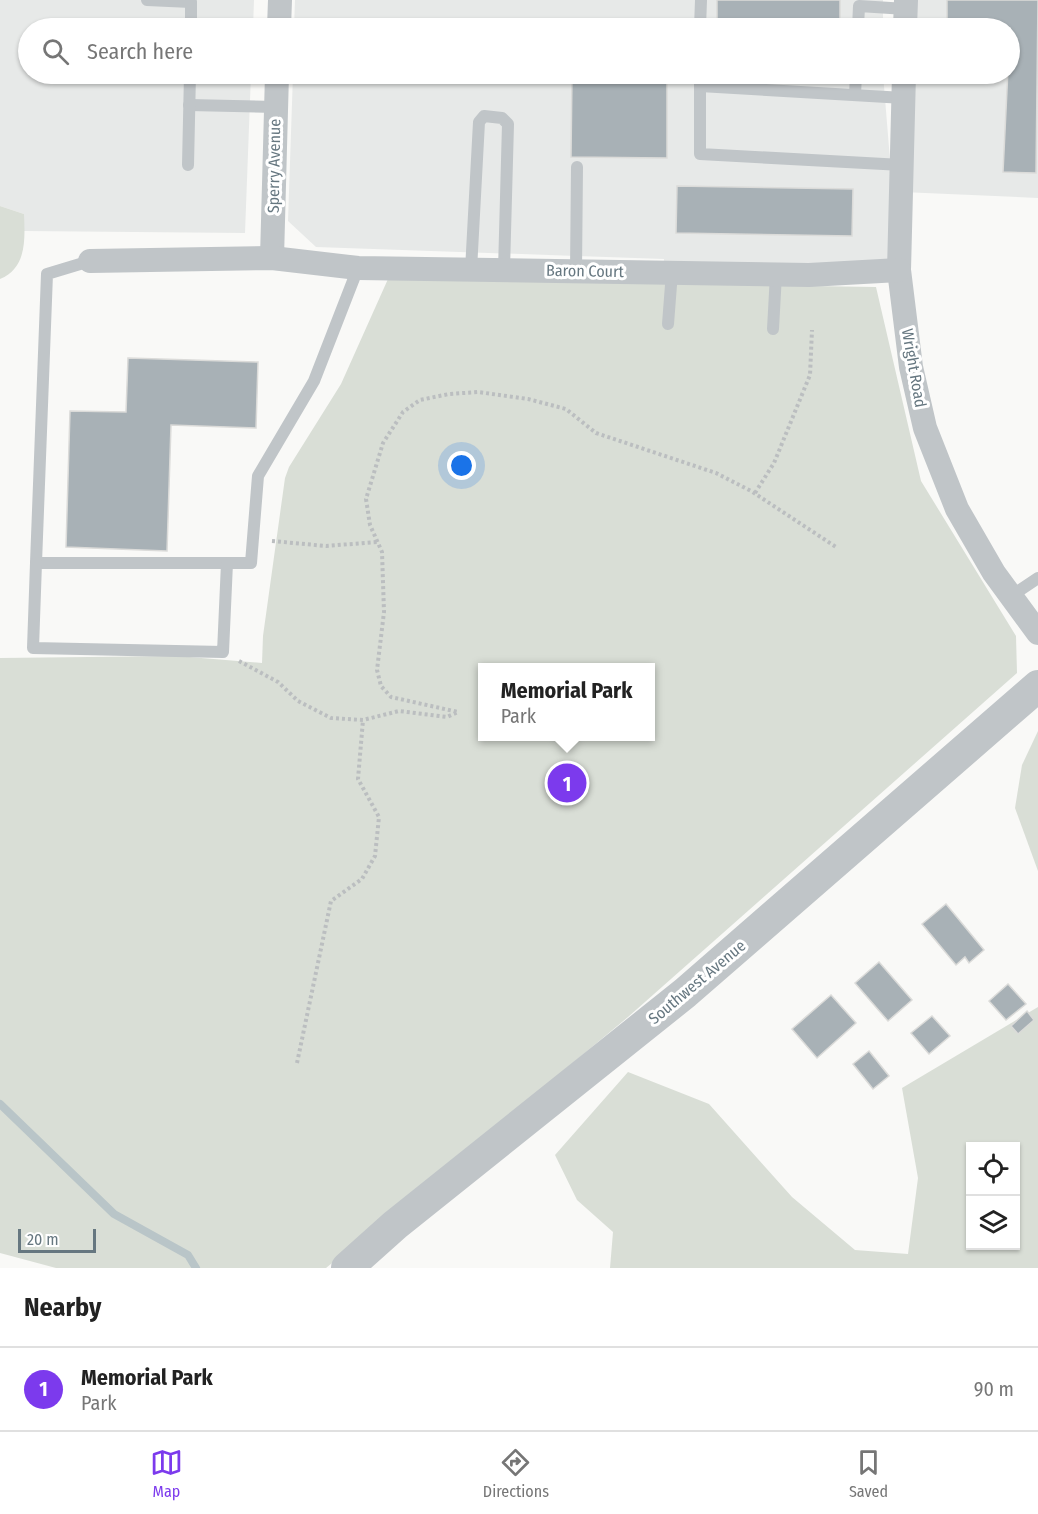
<!DOCTYPE html>
<html lang="en">
<head>
<meta charset="utf-8">
<style>
  :root { --surface:#fff; --page:#f6f6f6; --text:#222; --muted:#767676; --line:#e0e0e0; --accent:#7c3aed }
  body { margin:0; font-family:"Fira Sans Condensed",sans-serif; background:var(--page); color:var(--text) }
  .controls { position:absolute; right:18px; bottom:18px; display:grid; overflow:hidden; border-radius:0px; box-shadow:0 2px 4px #0004 }
  .controls button { width:54px; height:54px; display:grid; place-items:center; padding:0; border:0; border-bottom:2px solid var(--line); background:var(--surface); color:var(--text); font:30px sans-serif }
  .scale { position:absolute; left:18px; bottom:15px; width:78px; box-sizing:border-box; padding-left:6px; border:3px solid #667780; border-top:0; font-size:16px; line-height:21px; white-space:nowrap; color:#667780; -webkit-text-stroke:4px #fff; paint-order:stroke }
  .you { position:absolute; left:462px; top:466px; width:21px; height:21px; margin:-15px; border:4px solid #fff; border-radius:50%; background:#1a73e8; box-shadow:0 0 0 9px #1a73e833 }
  .badge { display:grid; place-items:center; width:39px; height:39px; border-radius:50%; background:var(--accent); color:#fff; font-size:20px; font-weight:700 }
  .pin { position:absolute; translate:-50% -50%; border:3px solid #fff; box-shadow:0 2px 6px #0006 }
  .popup { position:absolute; left:478px; top:663px; width:177px; height:78px; box-sizing:border-box; display:grid; place-content:center; border-radius:0px; background:var(--surface); filter:drop-shadow(0 2px 4px #0005); font-size:20px; white-space:nowrap; color:var(--muted) }
  .popup b { font-size:22px; color:var(--text) }
  .popup::after { content:''; position:absolute; left:50%; top:100%; margin-left:-12px; border:12px solid transparent; border-top-color:var(--surface) }
  .list { margin:0; padding:0; list-style:none }
  h2 { display:flex; justify-content:space-between; align-items:center; height:78px; margin:0; padding:0 24px; font-size:26px }
  h2 small { font-size:20px; font-weight:400; color:var(--muted) }
  .list li { display:grid; grid-template-columns:39px 1fr auto; gap:18px; align-items:center; box-sizing:border-box; height:84px; padding:0 24px; border-top:2px solid var(--line) }
  .list b { display:block; font-size:22px; white-space:nowrap }
  .list p { margin:0; font-size:20px; white-space:nowrap; color:var(--muted) }
  .list em { font-size:20px; font-style:normal; color:var(--muted) }
  .icon { flex:none; width:33px; height:33px; fill:none; stroke:currentColor; stroke-width:2; stroke-linecap:round; stroke-linejoin:round }
  .map { position:relative; flex:none; width:1038px; height:1268px; overflow:hidden }
  .search { position:absolute; background:var(--surface); box-shadow:0 2px 4px #0004; left:18px; right:18px; top:18px; height:66px; display:flex; align-items:center; gap:15px; box-sizing:border-box; padding:0 21px; border-radius:33px; color:var(--muted); font-size:22px }
  .sheet { height:162px; background:var(--surface) }
  nav { display:flex; justify-content:space-around; align-items:center; box-sizing:border-box; height:84px; border-top:2px solid var(--line); background:var(--surface); font-size:16px; color:var(--muted) }
  nav a { display:grid; justify-items:center; gap:3px }
  nav .on { color:var(--accent) }
  .map>svg:first-child { display:block }
</style>
</head>
<body>
<div class="map">
<svg width="1038" height="1268" viewBox="0 0 1038 1268">
  <rect width="100%" height="100%" fill="#f9f9f7"/>
  <g fill="#e7e9e8">
    <polygon points="0,0 254,0 253,28 28,28 28,74 251,74 245,233 24,231 24,214 0,206"/>
    <polygon points="295,0 883,0 883,28 294,28"/>
    <polygon points="906,0 1038,0 1038,198 902,192 904,74 1010,74 1010,28 905,28"/>
    <polygon points="293,74 883,74 899,270 663,272 664,259 316,247 288,221"/>
  </g>
  <g fill="#d9ded6" fill-rule="evenodd">
    <path d="M0 206 24 214C25 239 27 268 0 279Z"/>
    <path d="M388 279 876 287 921 481 1016 636 1017 673 628 1017 326 1268H56L0 1253V658L177 656 262 663 263 636 285 478 289 467 341 384ZM483 668H651V736H483Z"/>
    <polygon points="1038,731 1038,871 1015,808 1022,765"/>
    <path d="M1038 1007V1268H610L613 1232 577 1200 555 1155 628 1072 709 1104 792 1197 855 1250 908 1254 918 1178 902 1088ZM970 1146H1016V1246H970Z"/>
  </g>
  <g fill="none" stroke-linecap="round" stroke-linejoin="round">
    <polyline stroke="#b9c5c8" stroke-width="8" points="0,1104 114,1214 188,1255 196,1268"/>
  </g>
  <g fill="#a8b1b6" stroke="#dbdbd9" stroke-width="1.5">
    <rect x="717" y="0" width="123" height="28"/>
    <polygon points="947,0 1038,0 1036,173 1003,172 1010,28 944,28 944,25 947,25"/>
    <polygon points="572,74 667,74 667,158 571,157"/>
    <polygon points="677,186 853,189 852,236 676,233"/>
    <polygon points="128,358 258,362 256,428 171,425 167,551 66,547 70,411 126,412"/>
    <polygon points="946,904 984,950 969,963 965,957 956,965 922,924"/>
    <polygon points="879,962 912,1000 888,1021 855,983"/>
    <polygon points="1008,984 1026,1004 1006,1020 989,1001"/>
    <polygon points="831,995 856,1023 817,1058 792,1029"/>
    <polygon points="1027,1011 1034,1020 1018,1034 1011,1026"/>
    <polygon points="932,1016 950,1036 929,1054 911,1033"/>
    <polygon points="869,1051 889,1076 873,1089 853,1064"/>
  </g>
  <g fill="none" stroke-linecap="round" stroke-linejoin="round">
    <g stroke="#bbbec0" stroke-width="4" stroke-dasharray="3 3" stroke-linecap="butt">
      <polyline points="755,493 774,463 810,375 812,330"/>
      <polyline points="272,541 326,546 377,542"/>
      <polyline points="239,661 278,682 298,701 331,718 363,720 399,711 447,717 458,712 391,697 381,686 377,670 384,612 382,552 370,525 366,499 383,443 403,412 420,400 449,394 478,392 528,399 566,409 596,433 716,473 751,491 836,547"/>
      <polyline points="297,1063 331,901 362,879 375,856 379,817 358,779 363,720"/>
    </g>
    <g stroke="#c0c5c8" stroke-width="12">
      <polyline points="147,0 191,2 191,28"/>
      <polyline points="700,28 701,0"/>
      <polyline points="858,28 859,6 906,9"/>
      <polyline points="700,74 700,154 902,165"/>
      <polyline points="700,86 904,98"/>
      <polyline points="855,95 856,74"/>
      <polyline points="189,105 276,107"/>
      <polyline points="188,165 190,74"/>
      <polyline points="90,261 47,274 36,563 251,563 258,476 314,381 358,268"/>
      <polyline points="471,270 479,122 484,116 502,118 508,124 504,270"/>
      <polyline points="576,271 577,167"/>
      <polyline points="668,324 672,272"/>
      <polyline points="773,329 776,274"/>
      <polyline points="36,563 33,648 223,652 227,563"/>
      <polyline points="1011,596 1038,578"/>
    </g>
    <g stroke="#c0c5c8" stroke-width="24">
      <polyline points="279,28 280,0"/>
      <polyline points="905,28 906,0"/>
      <polyline points="904,74 899,270 911,367 925,428 957,509 994,573 1038,633"/>
      <polyline points="272,258 277,74"/>
      <polyline points="90,261 272,258 358,268 809,275 899,270"/>
    </g>
    <polyline stroke="#c0c5c8" stroke-width="32" points="347,1268 395,1225 685,993 1038,686"/>
  </g>
  <g text-anchor="middle" dominant-baseline="central" stroke-width="6" stroke-linejoin="round" paint-order="stroke">
    <g font-size="16" fill="#667780" stroke="#fff">
      <text transform="translate(274 166) rotate(-89)">Sperry Avenue</text>
      <text transform="translate(585 271) rotate(1)">Baron Court</text>
      <text transform="translate(914 368) rotate(80)">Wright Road</text>
      <text transform="translate(697 982) rotate(-40)">Southwest Avenue</text>
    </g>
  </g>
</svg>
<div class="controls">
<button><svg class="icon" aria-label="locate" viewBox="0 0 24 24"><circle cx="12" cy="12" r="6"/><path d="M12 2v4M12 18v4M2 12h4M18 12h4"/></svg></button>
<button><svg class="icon" aria-label="layers" viewBox="0 0 24 24"><path d="M12 4l9 5-9 5-9-5zM3 14l9 5 9-5"/></svg></button>
</div>
<div class="scale">20 m</div>
<div class="you"></div>
<div class="pin badge" style="left:567px;top:783px">1</div>
<div class="popup"><b>Memorial Park</b>Park</div>
<div class="search"><svg class="icon" aria-label="search" viewBox="0 0 24 24"><circle cx="10" cy="10" r="6"/><path d="M15 15l6 6"/></svg>Search here</div>
</div>
<section class="sheet">
<h2>Nearby<small></small></h2>
<ul class="list">
<li><span class="badge">1</span><div><b>Memorial Park</b><p>Park</p></div><em>90 m</em></li>
</ul>
</section>
<nav>
<a class="on"><svg class="icon" aria-label="map" viewBox="0 0 24 24"><path d="M3 6l6-2 6 2 6-2v14l-6 2-6-2-6 2zM9 4v14M15 6v14"/></svg>Map</a>
<a><svg class="icon" aria-label="directions" viewBox="0 0 24 24"><path d="M12 3l9 9-9 9-9-9zM9 14v-3h6M13 9l2 2-2 2"/></svg>Directions</a>
<a><svg class="icon" aria-label="saved" viewBox="0 0 24 24"><path d="M7 4h10v16l-5-4-5 4z"/></svg>Saved</a>
</nav>
</body>
</html>
